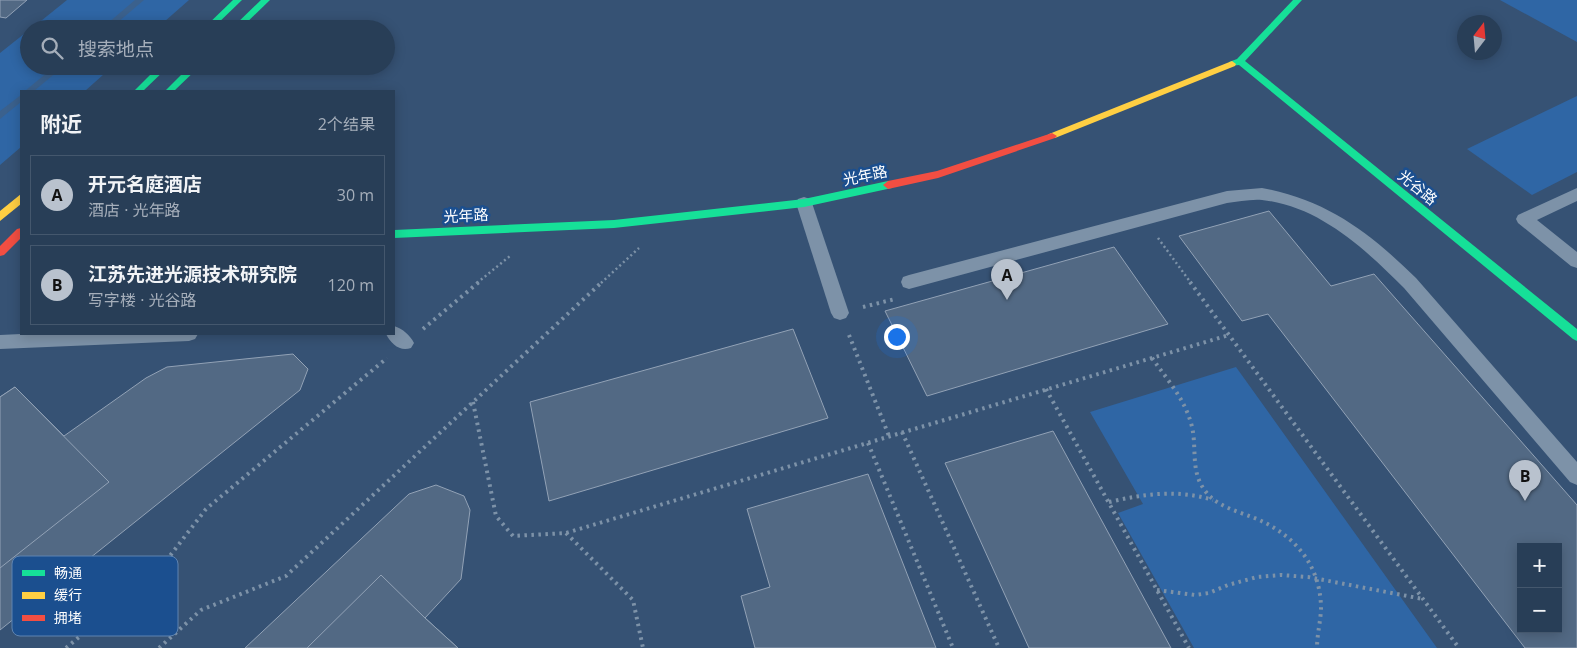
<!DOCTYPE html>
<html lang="zh">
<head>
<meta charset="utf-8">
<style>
  :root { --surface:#283e57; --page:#344961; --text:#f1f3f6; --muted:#a5aeba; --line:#44576d; --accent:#b9c2ce }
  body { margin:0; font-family:"Open Sans","Noto Sans SC",sans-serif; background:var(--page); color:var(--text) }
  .controls { position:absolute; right:15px; bottom:15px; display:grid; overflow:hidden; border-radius:0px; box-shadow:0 2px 12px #0003 }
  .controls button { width:45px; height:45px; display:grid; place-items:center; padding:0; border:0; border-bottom:1px solid var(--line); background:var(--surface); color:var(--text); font:25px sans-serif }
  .compass { position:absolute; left:1457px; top:15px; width:45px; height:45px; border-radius:50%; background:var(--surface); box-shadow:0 2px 12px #0003; rotate:16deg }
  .you { position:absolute; left:896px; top:336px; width:18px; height:18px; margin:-12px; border:4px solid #fff; border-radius:50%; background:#1a73e8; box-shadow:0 0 0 8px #1a73e833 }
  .badge { display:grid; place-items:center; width:32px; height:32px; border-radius:50%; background:var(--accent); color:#111; font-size:16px; font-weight:700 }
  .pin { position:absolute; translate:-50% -41px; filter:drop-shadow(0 1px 2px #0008) }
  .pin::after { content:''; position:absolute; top:26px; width:18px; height:15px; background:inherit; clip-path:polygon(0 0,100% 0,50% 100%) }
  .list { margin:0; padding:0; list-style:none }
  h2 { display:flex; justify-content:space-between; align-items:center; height:65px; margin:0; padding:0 20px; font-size:21px }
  h2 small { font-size:16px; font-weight:400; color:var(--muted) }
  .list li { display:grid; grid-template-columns:32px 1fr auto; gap:15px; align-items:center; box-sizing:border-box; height:80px; margin:0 10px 10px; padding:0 10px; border:1px solid var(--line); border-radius:0px }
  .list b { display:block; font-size:19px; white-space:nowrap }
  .list p { margin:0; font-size:16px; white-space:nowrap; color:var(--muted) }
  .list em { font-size:16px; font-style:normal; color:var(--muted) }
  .icon { flex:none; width:28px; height:28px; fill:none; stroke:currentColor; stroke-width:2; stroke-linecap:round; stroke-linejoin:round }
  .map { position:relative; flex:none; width:1577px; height:648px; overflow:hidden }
  .search { position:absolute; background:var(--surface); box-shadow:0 2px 12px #0003; left:20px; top:20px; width:375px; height:55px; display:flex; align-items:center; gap:12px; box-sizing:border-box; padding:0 18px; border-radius:28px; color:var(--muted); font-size:19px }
  .panel { position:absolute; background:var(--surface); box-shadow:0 2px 12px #0003; left:20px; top:90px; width:375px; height:245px; border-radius:0px }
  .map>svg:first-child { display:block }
</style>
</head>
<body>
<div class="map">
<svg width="1577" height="648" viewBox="0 0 1577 648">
  <rect width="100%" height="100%" fill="#365274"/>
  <g fill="#2f66a5">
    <polygon points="67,0 189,0 156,29 31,29"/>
    <polygon points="1500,0 1577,0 1577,42"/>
    <polygon points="29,30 29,66 113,66 85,91 21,91 21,147 0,165 0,53"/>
    <polygon points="1577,96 1577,172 1532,195 1467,149"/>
    <polygon points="1236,367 1437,648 1194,648 1118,513 1143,504 1090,412"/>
  </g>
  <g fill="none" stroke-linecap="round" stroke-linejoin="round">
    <g fill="#3b618d" fill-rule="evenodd">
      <polygon points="135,0 144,0 110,29 101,29"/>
      <polygon points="55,66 64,66 34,91 25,91"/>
      <polygon points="21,95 21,102 0,119 0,111"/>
    </g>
  </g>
  <g fill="#526984" stroke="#92a2b6" fill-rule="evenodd">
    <polygon points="0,0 27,0 6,18 0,17"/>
    <path d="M1269 211 1331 286 1374 274 1577 505V648H1525L1268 314 1242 321 1179 236ZM1521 547H1558V629H1521Z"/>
    <polygon points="1114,247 1168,324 927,396 885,311"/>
    <polygon points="793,329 828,418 549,501 530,402"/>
    <polygon points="293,354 308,369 300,390 0,630 0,397 15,387 64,436 146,378 167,367"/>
    <polygon points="15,387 109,482 0,568 0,397"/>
    <polygon points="1053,431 1171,648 1029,648 945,463"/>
    <polygon points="868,474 936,648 755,648 741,596 770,587 747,509"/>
    <polygon points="436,485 464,496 470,510 461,579 425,618 458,648 245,648 409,494"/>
    <polygon points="381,575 425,618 458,648 307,648"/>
  </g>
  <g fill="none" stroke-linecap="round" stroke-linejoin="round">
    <g stroke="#7d92a8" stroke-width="2.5" stroke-dasharray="2 3" stroke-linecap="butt">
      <polyline points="1158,238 1191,283"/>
      <polyline points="477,283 510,256"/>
      <polyline points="601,283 639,248"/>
    </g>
    <g stroke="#7d92a8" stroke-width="4" stroke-dasharray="2.5 4.5" stroke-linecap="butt">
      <polyline points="1190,282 1459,648"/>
      <polyline points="863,307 895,299"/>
      <polyline points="423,329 479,282"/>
      <polyline points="849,335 889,436"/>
      <path d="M1152 358C1166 378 1184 398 1191 423 1198 447 1189 471 1206 492 1217 506 1236 511 1252 517 1291 532 1320 562 1321 607 1321 620 1317 634 1317 648"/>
      <polyline points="1046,389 1189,648"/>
      <polyline points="473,402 496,516 513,536 566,533 1229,335"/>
      <polyline points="902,432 999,648"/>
      <polyline points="868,443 953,648"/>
      <path d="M1109 502C1145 494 1177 489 1213 500"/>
      <polyline points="566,533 633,600 643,648"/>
      <polyline points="1157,590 1195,595 1209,593 1228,585 1257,577 1281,575 1308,577 1423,599"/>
      <polyline points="66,648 159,570 206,509 387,358"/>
      <polyline points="159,648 201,610 286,576 602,282"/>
    </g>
    <g fill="#7d92a8" fill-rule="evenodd">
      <path d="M1262 188C1327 200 1370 233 1416 278L1577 462V485L1570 482 1404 288C1365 249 1319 206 1262 200 1250 199 1238 202 1227 203L909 289 903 287 901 282 903 277 909 275 1227 191Z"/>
      <polygon points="1577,188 1577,201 1537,220 1577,252 1577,268 1571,266 1518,223 1516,219 1518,215"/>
      <polygon points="804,197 810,199 812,203 849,313 846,318 840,320 834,318 831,313 796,203 798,199"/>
      <path d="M394 326C403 329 410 335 414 343L411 348C400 352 391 344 386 334H394Z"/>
      <polygon points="21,334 198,334 195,339 189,341 0,349 0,335"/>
    </g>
    <g fill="#16e098" fill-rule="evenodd">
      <polygon points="233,0 242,0 212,29 203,29"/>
      <polygon points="261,0 270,0 240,29 231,29"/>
      <polygon points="1293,0 1302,0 1245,61 1577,329 1577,341 1573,339 1239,65 1229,66 1229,62 1237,59"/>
      <polygon points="159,66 169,66 143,91 134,91"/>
      <polygon points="190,66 200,66 174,91 165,91"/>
      <polygon points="888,181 893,185 892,188 804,207 614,228 394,238 394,230 614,220 804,199"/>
    </g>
    <g fill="#ffcf43" fill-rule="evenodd">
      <polygon points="1232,61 1236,64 1235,66 1055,138 1049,138 1047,136 1049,134"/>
      <polygon points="21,194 21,204 0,221 0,211"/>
    </g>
    <g fill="#f24e42" fill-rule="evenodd">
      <polygon points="1052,133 1057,136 1055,138 938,178 888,189 883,185 888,181 937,171"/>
      <polygon points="21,228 21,238 4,255 0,256 0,246 17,229"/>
    </g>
  </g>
  <g text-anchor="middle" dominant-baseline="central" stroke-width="5" stroke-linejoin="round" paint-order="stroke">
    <g font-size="15" fill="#fff" stroke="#1b4f8f">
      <text transform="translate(865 175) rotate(-12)">光年路</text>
      <text transform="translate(1418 187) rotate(39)">光谷路</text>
      <text transform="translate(466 215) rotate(-3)">光年路</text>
    </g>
  </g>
  <rect x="12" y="556" width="166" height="80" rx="8" fill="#1b4f8f" stroke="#5f84b1" stroke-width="1"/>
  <rect x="22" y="570" width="23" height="6" fill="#16e098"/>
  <rect x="22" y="592" width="23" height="7" fill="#ffcf43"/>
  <rect x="22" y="615" width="23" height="6" fill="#f24e42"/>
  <g font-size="14" fill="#fff">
    <text x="54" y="578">畅通</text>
    <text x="54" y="600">缓行</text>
    <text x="54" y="623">拥堵</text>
  </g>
</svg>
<div class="controls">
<button>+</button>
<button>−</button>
</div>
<svg class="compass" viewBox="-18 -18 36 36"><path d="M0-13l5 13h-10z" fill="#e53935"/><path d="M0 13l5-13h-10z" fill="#a5aeba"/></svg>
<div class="you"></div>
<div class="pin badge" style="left:1007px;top:300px">A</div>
<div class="pin badge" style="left:1525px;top:501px">B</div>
<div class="search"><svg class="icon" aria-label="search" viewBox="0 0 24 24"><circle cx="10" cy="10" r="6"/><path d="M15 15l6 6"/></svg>搜索地点</div>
<section class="panel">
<h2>附近<small>2个结果</small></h2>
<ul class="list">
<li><span class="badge">A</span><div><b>开元名庭酒店</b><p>酒店 · 光年路</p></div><em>30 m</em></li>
<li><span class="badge">B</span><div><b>江苏先进光源技术研究院</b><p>写字楼 · 光谷路</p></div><em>120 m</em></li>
</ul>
</section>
</div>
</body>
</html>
